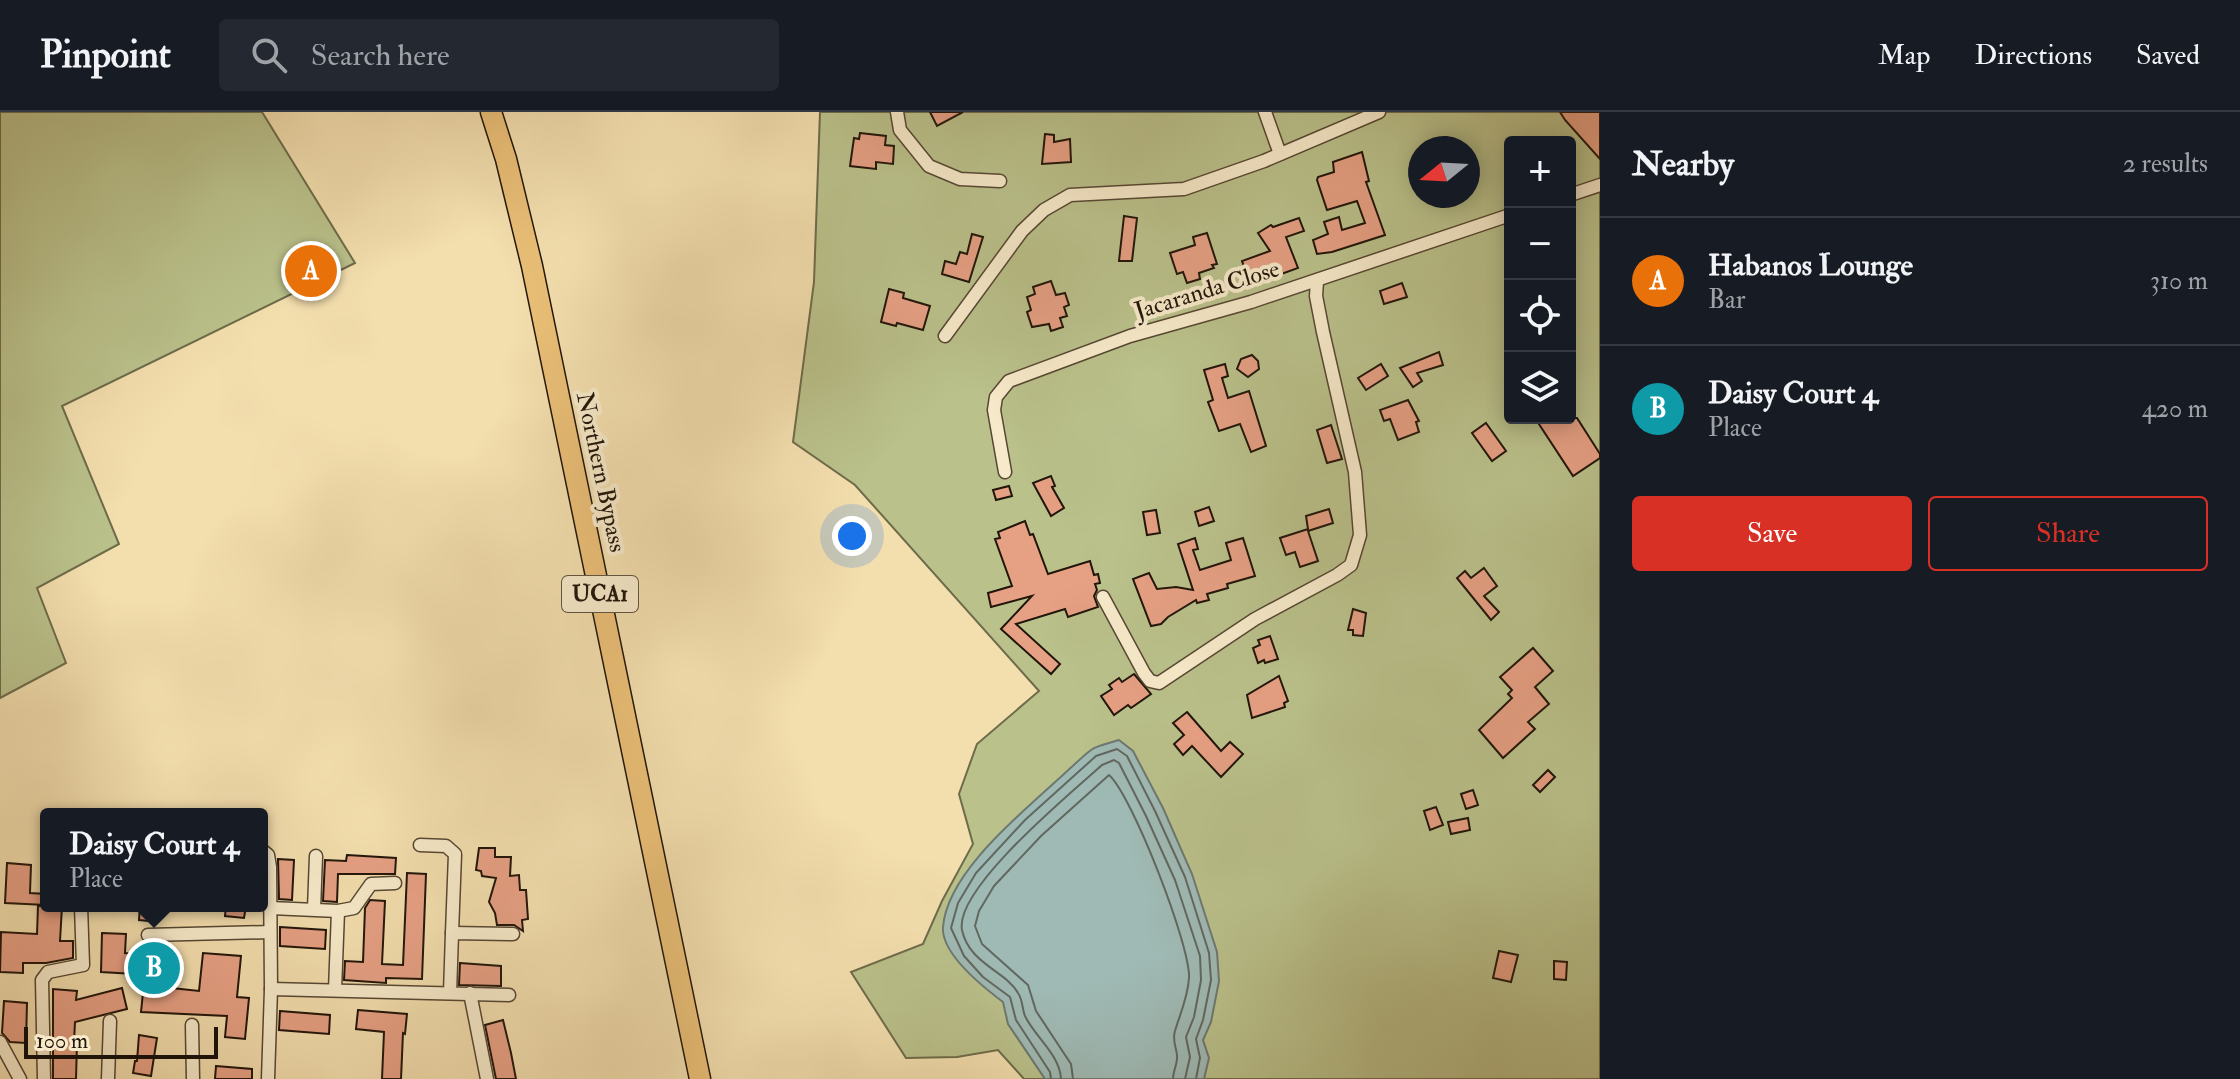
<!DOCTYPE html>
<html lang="en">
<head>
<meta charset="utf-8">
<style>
  :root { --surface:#171b24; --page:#242831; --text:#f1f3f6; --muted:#9ea1a6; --line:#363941; --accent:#d93025 }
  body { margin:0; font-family:"IM FELL Double Pica",serif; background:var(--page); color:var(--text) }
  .controls { position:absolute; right:24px; top:24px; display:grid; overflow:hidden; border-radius:8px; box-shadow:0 4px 20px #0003 }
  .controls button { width:72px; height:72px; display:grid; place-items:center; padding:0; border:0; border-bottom:2px solid var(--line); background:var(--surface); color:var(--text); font:40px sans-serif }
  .compass { position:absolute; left:1408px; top:24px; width:72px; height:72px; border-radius:50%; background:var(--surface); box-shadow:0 4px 20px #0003; rotate:252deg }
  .scale { position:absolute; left:24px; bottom:20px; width:194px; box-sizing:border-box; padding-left:8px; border:4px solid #21150a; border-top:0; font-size:22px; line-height:28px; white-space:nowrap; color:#21150a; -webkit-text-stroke:6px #f7eaca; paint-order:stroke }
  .you { position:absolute; left:852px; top:424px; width:28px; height:28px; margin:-20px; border:6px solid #fff; border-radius:50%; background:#1a73e8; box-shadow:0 0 0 12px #1a73e833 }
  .badge { display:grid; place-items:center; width:52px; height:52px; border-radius:50%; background:var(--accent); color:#fff; font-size:26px; font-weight:700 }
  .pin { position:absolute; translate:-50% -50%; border:4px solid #fff; box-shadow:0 2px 8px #0006 }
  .popup { position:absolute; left:40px; top:696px; width:228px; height:104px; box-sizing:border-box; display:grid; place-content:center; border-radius:8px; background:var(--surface); filter:drop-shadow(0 2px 6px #0005); font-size:26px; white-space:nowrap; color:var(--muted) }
  .popup b { font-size:30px; color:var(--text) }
  .popup::after { content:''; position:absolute; left:50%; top:100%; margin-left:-16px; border:16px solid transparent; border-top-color:var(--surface) }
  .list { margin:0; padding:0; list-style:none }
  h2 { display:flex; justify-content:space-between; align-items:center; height:104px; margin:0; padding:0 32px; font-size:34px }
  h2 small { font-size:26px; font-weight:400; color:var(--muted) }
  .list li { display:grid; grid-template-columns:52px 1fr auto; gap:24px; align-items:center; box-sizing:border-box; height:128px; padding:0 32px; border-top:2px solid var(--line) }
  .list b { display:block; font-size:30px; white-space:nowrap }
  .list p { margin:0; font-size:26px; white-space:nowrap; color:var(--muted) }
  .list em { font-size:26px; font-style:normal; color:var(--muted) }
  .actions { display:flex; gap:16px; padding:24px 32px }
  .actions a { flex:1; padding:18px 0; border:2px solid var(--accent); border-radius:8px; text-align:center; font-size:28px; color:var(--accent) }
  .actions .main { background:var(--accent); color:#fff }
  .icon { flex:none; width:44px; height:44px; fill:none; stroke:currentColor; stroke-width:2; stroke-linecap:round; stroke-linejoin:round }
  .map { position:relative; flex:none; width:1600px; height:967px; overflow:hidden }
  header { display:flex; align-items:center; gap:48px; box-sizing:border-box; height:112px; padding:0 40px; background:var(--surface); border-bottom:2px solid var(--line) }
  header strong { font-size:38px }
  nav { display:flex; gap:44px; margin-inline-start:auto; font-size:28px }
  .search { width:560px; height:72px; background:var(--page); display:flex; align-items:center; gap:20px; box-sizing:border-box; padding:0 28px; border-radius:8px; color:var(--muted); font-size:30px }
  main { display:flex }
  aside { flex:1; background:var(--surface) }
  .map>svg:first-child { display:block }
</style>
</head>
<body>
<header>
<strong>Pinpoint</strong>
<div class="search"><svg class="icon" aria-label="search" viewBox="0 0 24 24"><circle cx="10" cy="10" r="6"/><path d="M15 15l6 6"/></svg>Search here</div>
<nav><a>Map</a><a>Directions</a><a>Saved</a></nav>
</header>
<main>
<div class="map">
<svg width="1600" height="967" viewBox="0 0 1600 967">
  <rect width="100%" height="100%" fill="#f3deae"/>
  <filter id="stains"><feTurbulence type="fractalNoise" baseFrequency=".0025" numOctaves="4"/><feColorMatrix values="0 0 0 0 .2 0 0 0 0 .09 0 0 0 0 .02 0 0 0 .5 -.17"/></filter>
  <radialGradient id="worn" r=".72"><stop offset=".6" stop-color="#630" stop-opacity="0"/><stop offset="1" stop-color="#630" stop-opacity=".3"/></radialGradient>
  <g fill="#bac18b" stroke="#6e6b4a" stroke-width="2" fill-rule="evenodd">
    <polygon points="0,0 262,0 355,151 62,294 119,432 37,476 66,551 0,586"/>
    <path d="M820 0H1600V967H1024L998 938 957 945 906 946 851 860 923 832 942 789 973 732 959 682 977 632 1039 579 855 373 793 330 814 170ZM1510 30H1570V306H1510ZM1420 36H1468V84H1420Z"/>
  </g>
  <path fill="#9fbab5" stroke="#6d7871" stroke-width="2" d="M1119 628 1133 639 1163 696 1192 762 1217 840 1219 869 1211 910 1203 928 1209 946 1204 967H1045L1008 912 1003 890C983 875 941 842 943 815 947 762 1017 705 1054 671 1066 661 1078 648 1091 638 1098 633 1110 631 1119 628Z"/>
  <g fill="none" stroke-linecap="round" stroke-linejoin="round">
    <g stroke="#606860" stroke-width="2">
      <polyline points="1051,967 1050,960 1016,908 1010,885 983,865 964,844 951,816 958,791 976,761 1025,708 1096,644 1117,637 1127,644 1155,699 1185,765 1209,841 1211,868 1203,908 1196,927 1200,946 1196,967"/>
      <path d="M1061 967C1060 943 1035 925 1025 904 1022 897 1023 888 1018 881 1006 859 969 852 962 818 954 777 1072 680 1102 653L1114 648 1119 651 1146 704 1175 768 1200 844 1201 868 1194 905 1186 925 1190 945 1185 967"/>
      <path d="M1073 967 1071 952 1036 899 1028 873 982 832 975 814 979 799 994 774 1041 724 1109 663C1132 683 1191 835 1189 866 1188 885 1180 902 1175 919 1172 928 1176 934 1177 943 1178 951 1173 959 1173 967"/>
    </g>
  </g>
  <g fill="#e6a084" stroke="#21150a" stroke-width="2">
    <polygon points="930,0 963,0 937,14"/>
    <polygon points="1560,0 1600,0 1600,47 1565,8"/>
    <polygon points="860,21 886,24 885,33 894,34 893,52 876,50 876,57 850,54 854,26 859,27"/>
    <polygon points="1045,22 1054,23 1054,30 1070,27 1071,50 1042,52"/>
    <polygon points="1362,40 1369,69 1366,70 1385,123 1332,140 1317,142 1313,128 1328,122 1324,110 1339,105 1342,118 1365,111 1357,89 1327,98 1317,68 1318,65 1334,60 1333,50"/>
    <polygon points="1124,104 1137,106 1132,149 1119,149"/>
    <polygon points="1299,106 1304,119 1286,125 1298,156 1251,173 1242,149 1270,139 1258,121 1271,113 1273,115"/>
    <polygon points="1207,121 1217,152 1212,153 1214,156 1199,161 1200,167 1187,171 1183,160 1177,162 1170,141 1195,133 1193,125"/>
    <polygon points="972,122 983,125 969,170 942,162 945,149 956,152 960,140 967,142"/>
    <polygon points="1051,169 1056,183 1065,181 1069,193 1064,195 1067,204 1060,206 1063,215 1051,219 1049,212 1032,215 1027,200 1031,198 1027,185 1035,182 1033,175"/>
    <polygon points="1402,171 1407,185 1384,192 1380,179"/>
    <polygon points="889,177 904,181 903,186 930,194 923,218 897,211 896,214 881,210"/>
    <polygon points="1439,240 1443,253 1417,261 1422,269 1413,275 1400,256"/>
    <polygon points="1252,243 1258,249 1259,257 1248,265 1237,257 1241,247"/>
    <polygon points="1225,252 1228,264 1222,266 1228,286 1249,279 1266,334 1251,340 1240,312 1219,319 1208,290 1213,288 1204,258"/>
    <polygon points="1381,252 1388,264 1366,278 1358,266"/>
    <polygon points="1408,288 1419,309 1416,310 1419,320 1398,328 1390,307 1384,309 1380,298"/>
    <polygon points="1535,306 1577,306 1600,342 1600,346 1573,364"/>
    <polygon points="1486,311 1506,339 1492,349 1472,321"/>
    <polygon points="1331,313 1342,347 1327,351 1317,318"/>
    <polygon points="1051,364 1055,374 1052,375 1064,396 1051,404 1033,371"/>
    <polygon points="1009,374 1012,384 996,388 993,378"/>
    <polygon points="1209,395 1214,409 1199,414 1195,400"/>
    <polygon points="1329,397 1333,411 1308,419 1318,449 1300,455 1295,440 1286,443 1280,426 1308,417 1306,404"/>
    <polygon points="1156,398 1160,421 1147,423 1143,400"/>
    <polygon points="1025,409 1030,423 1033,422 1048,462 1090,449 1094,463 1098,462 1100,471 1095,472 1097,478 1094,484 1098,495 1068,505 1065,497 1016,512 1060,552 1051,562 1001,517 1032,484 991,495 988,481 1012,474 995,427 1000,426 998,420"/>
    <polygon points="1195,426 1198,437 1193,438 1200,458 1231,448 1226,431 1243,426 1255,464 1227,472 1228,476 1207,482 1209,488 1197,491 1196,488 1168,505 1161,512 1151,514 1133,467 1149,461 1157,477 1176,475 1193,478 1178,432"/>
    <polygon points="1484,456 1497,474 1484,484 1499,500 1491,508 1457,466 1465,459 1471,466"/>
    <polygon points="1353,497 1366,501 1363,524 1353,523 1353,518 1348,518"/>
    <polygon points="1270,524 1278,547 1265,551 1264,548 1258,551 1253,536 1260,533 1258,528"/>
    <polygon points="1533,536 1553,559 1535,575 1549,592 1528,610 1535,617 1503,646 1479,618 1512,586 1508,582 1512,578 1500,565"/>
    <polygon points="1134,562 1151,582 1131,596 1128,593 1114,603 1101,584 1112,577 1109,573 1119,566 1122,570"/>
    <polygon points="1279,564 1288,589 1284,591 1285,595 1252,606 1247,583"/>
    <polygon points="1187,600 1221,639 1230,630 1243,642 1221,665 1192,634 1183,643 1174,632 1184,623 1173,611"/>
    <polygon points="1548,658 1555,665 1540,680 1533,673"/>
    <polygon points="1473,678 1478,693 1466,697 1461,682"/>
    <polygon points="1436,695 1443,713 1430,718 1424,699"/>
    <polygon points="1468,706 1470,718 1451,722 1448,710"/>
    <polygon points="479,736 495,736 495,745 511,745 510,764 519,763 520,778 526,778 528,807 522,808 523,819 514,813 497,813 495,801 489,790 496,766 482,764 481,759 476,758"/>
    <polygon points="347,743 396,746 395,762 338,762 337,790 323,789 325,748 346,749"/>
    <polygon points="278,747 294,748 292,788 279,787"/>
    <polygon points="7,751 31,753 30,781 46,782 46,793 5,791"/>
    <polygon points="407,761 426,762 422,867 386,866 386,871 344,868 345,849 363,850 365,796 370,788 385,789 382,852 403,853"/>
    <polygon points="38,794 62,794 60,829 73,829 73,846 46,851 23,851 23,861 0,860 1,820 37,822"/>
    <polygon points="140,794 160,794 158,810 139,808"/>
    <polygon points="226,794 246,794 244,806 225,804"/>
    <polygon points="280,815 326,818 325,837 280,834"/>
    <polygon points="102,821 126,822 125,841 175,846 172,876 199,879 203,841 241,844 237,885 249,886 245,927 225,925 227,904 141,900 144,871 169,864 101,860"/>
    <polygon points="1499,839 1518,843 1511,870 1493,866"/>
    <polygon points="1554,849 1567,850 1566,868 1554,867"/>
    <polygon points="460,851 501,854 501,874 459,873"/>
    <polygon points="122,876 127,897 75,910 74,930 77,930 76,967 53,967 53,877 77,879 76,888"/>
    <polygon points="4,889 27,891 26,931 10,930 2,921"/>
    <polygon points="358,898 407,902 405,922 403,921 401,967 382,967 384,920 356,917"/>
    <polygon points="280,899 330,903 329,922 279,918"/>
    <polygon points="503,908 511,941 516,967 496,967 485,913"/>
    <polygon points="139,923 157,926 151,964 133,961 135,949 137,949"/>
    <polygon points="216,954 252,957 252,967 215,967"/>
  </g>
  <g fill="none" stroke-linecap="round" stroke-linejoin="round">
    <g stroke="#564733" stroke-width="15">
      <g id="minor">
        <polyline points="897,0 900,18 929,54 960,67 1000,69"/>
        <polyline points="1265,0 1280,42"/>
        <polyline points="1570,83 1600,73"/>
        <polyline points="945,224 1022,119 1044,98 1070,83 1184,77 1264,49 1379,0"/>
        <polyline points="1005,360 994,298 996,285 1009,269 1130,224 1251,190 1510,103"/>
        <polyline points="1103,485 1144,561 1150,569 1159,571 1255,507 1337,463 1351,453 1360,423 1355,360 1323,220 1316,184 1317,169"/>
        <polyline points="420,733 446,734 455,742 452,821"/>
        <polyline points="262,738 268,743 270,755 271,877 268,967"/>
        <polyline points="270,796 338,799 335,878"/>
        <polyline points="314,797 316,744"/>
        <polyline points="338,799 354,796 371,772 395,771"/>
        <polyline points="148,823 270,820"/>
        <polyline points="271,877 509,883"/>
        <polyline points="450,881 452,821 513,822"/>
        <polyline points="470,881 487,967"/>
        <polyline points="192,913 193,967"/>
        <polyline points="0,930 20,967"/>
        <polyline points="44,967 42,868 48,860 83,853 81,794"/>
        <polyline points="108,967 110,909"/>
      </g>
    </g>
    <g stroke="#21150a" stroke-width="23">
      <polyline id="primary" points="491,0 506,47 532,154 700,967"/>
    </g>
    <use href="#minor" stroke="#f7eaca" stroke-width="12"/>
    <use href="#primary" stroke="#eabf77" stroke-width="20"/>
  </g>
  <g text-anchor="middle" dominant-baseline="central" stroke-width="8" stroke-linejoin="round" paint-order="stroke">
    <rect fill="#f7eaca" stroke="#615544" stroke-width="2" x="562" y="464" width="76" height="36" rx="6"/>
    <g font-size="22" font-weight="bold" fill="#21150a">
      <text x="600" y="482">UCA1</text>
    </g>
    <g font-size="24" fill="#21150a" stroke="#f7eaca">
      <text transform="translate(1207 178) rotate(-17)">Jacaranda Close</text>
      <text transform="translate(601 360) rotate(78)">Northern Bypass</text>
    </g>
  </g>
  <rect width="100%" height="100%" filter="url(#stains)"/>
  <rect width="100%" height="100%" fill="url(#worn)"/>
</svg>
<div class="controls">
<button>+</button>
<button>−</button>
<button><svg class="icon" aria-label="locate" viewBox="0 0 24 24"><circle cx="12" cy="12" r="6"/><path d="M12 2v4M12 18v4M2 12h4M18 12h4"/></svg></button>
<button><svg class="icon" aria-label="layers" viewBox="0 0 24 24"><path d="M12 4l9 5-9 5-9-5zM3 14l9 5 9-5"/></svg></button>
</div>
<svg class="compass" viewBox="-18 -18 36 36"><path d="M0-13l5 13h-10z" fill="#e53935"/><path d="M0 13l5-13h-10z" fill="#9ea1a6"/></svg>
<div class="scale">100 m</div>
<div class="you"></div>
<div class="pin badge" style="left:311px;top:159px;background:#e8710a">A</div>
<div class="pin badge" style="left:154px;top:856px;background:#0f9aa8">B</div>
<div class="popup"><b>Daisy Court 4</b>Place</div>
</div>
<aside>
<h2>Nearby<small>2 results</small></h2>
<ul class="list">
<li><span class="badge" style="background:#e8710a">A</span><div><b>Habanos Lounge</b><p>Bar</p></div><em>310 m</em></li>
<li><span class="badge" style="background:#0f9aa8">B</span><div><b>Daisy Court 4</b><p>Place</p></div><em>420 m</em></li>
</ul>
<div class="actions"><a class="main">Save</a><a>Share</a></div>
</aside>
</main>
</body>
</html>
